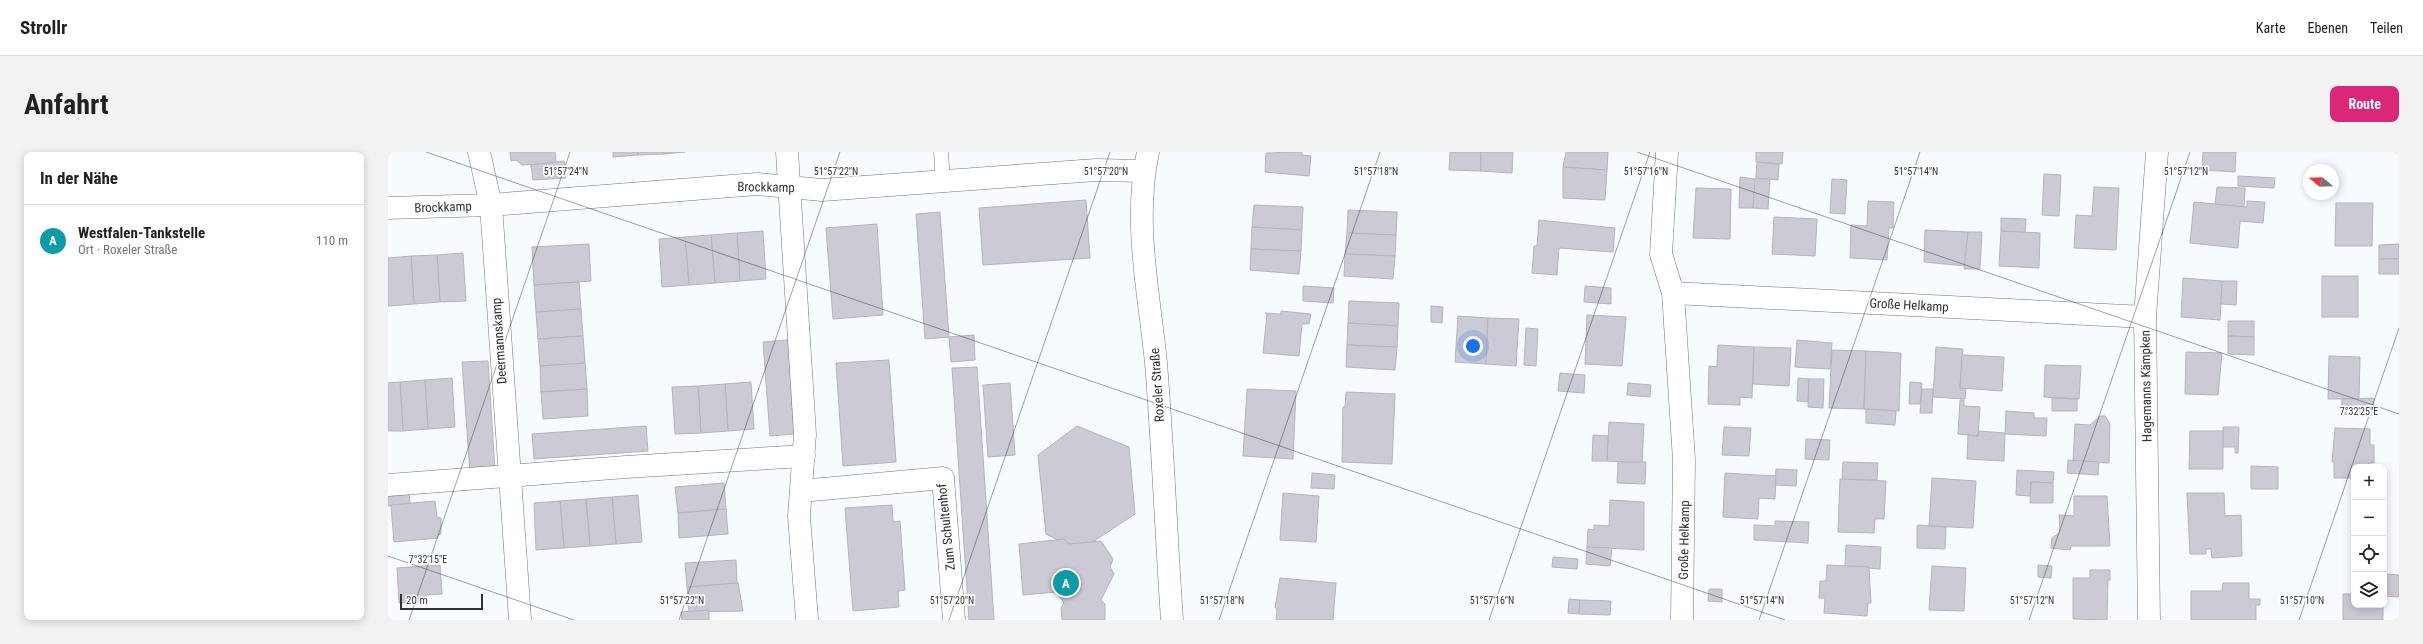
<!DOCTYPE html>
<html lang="de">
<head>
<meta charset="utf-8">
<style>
  :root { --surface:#fff; --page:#f2f2f2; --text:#202124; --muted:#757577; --line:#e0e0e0; --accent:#db2777 }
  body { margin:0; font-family:"Roboto Condensed",sans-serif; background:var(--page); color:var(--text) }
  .controls { position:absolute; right:12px; bottom:12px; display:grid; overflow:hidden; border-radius:8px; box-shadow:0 2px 10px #0003 }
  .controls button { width:36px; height:36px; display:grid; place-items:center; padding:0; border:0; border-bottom:1px solid var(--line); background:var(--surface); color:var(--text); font:20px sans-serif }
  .compass { position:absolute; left:1915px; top:12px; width:36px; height:36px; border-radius:50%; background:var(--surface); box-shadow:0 2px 10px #0003; rotate:289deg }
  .scale { position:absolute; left:12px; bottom:10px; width:83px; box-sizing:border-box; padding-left:4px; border:2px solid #303236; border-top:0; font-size:11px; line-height:14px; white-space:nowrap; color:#303236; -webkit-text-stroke:3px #fff; paint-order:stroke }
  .you { position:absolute; left:1085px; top:194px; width:14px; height:14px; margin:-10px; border:3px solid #fff; border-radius:50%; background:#1a73e8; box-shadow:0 0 0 6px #1a73e833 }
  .badge { display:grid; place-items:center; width:26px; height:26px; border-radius:50%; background:var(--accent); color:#fff; font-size:13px; font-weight:700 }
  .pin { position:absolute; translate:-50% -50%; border:2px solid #fff; box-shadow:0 1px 4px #0006 }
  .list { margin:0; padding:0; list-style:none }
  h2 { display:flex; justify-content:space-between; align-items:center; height:52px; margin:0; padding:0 16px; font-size:17px }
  h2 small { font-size:13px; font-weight:400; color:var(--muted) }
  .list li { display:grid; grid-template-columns:26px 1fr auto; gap:12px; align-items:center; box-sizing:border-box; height:72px; padding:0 16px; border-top:1px solid var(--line) }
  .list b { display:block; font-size:15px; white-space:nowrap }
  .list p { margin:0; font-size:13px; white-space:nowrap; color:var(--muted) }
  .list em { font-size:13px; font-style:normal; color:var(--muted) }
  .icon { flex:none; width:22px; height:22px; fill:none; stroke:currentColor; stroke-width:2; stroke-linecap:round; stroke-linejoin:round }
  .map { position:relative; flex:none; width:2011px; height:468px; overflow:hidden; border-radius:8px }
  header { display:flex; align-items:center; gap:24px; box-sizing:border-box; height:56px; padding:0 20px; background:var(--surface); border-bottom:1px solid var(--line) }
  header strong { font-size:19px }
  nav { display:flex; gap:22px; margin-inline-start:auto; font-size:14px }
  .intro { display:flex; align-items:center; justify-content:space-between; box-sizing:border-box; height:96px; padding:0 24px }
  h1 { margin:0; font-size:28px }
  .button { padding:10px 18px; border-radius:8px; background:var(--accent); color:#fff; font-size:14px; font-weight:700 }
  main { display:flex; gap:24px; padding:0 24px }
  aside { flex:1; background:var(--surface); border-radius:8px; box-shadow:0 2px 10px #0003 }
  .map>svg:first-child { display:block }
</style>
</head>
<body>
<header>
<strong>Strollr</strong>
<nav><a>Karte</a><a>Ebenen</a><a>Teilen</a></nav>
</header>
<div class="intro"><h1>Anfahrt</h1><a class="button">Route</a></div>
<main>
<aside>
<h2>In der Nähe<small></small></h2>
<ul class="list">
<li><span class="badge" style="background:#0f9aa8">A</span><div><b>Westfalen-Tankstelle</b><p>Ort · Roxeler Straße</p></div><em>110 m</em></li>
</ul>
</aside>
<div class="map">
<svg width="2011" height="468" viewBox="0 0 2011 468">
  <rect width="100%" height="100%" fill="#f7fafe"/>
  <g fill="#cccad5" stroke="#b5b3be">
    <polygon points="122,0 167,0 168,11 134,13 128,8 123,9"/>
    <polygon points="225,0 250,0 250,3 225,5"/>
    <polygon points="250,0 276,0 276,2 250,3"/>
    <polygon points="276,0 297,0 276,2"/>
    <polygon points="914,0 914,3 923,4 921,24 877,20 878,1"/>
    <polygon points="1062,0 1093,0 1093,19 1061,18"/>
    <polygon points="1093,0 1125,0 1124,21 1093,19"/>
    <polygon points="1178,0 1220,0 1219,18 1175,15"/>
    <polygon points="1368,0 1395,0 1394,12 1368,10"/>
    <polygon points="1815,0 1848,0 1847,20 1814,18"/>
    <polygon points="176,9 178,26 145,28 143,13"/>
    <polygon points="1369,10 1391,12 1390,28 1368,26"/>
    <polygon points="1175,15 1219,18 1217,48 1175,46"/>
    <polygon points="1656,22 1673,23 1671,64 1654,63"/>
    <polygon points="1850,24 1887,26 1886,36 1850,34"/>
    <polygon points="1352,25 1367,27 1365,56 1351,56"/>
    <polygon points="1367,27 1382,27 1380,57 1365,56"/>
    <polygon points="1444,27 1459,28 1457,62 1442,61"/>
    <polygon points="1706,35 1731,36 1728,98 1686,96 1688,63 1704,64"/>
    <polygon points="1829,35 1857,36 1856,55 1827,52"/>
    <polygon points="1308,36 1343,37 1342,87 1305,86"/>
    <polygon points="698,48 702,106 595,113 591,56"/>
    <polygon points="1480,49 1506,50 1505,76 1501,76 1499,108 1462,106 1463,73 1479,74"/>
    <polygon points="1859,49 1877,50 1875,71 1852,69 1850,96 1802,91 1806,50 1859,55"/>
    <polygon points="1948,51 1985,51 1984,94 1947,94"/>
    <polygon points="866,53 915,55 914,78 864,75"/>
    <polygon points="960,58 1009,60 1008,83 959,81"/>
    <polygon points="552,60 561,185 537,187 528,62"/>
    <polygon points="1386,65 1429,67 1427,104 1384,102"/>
    <polygon points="1613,66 1638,67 1637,81 1613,79"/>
    <polygon points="1151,68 1227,76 1225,100 1171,96 1169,123 1144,121 1146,94 1149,94"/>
    <polygon points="489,72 495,163 445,167 438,76"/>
    <polygon points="864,75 914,78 913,99 863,97"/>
    <polygon points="1537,78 1580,80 1578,114 1536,110"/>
    <polygon points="375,79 378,127 352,129 349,81"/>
    <polygon points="1613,79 1652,81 1651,116 1611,114"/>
    <polygon points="1580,80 1594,80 1592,117 1576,117"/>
    <polygon points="349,81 352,129 327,131 323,83"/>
    <polygon points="959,81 1008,83 1007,104 957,102"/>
    <polygon points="323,83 327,131 301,133 297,85"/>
    <polygon points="297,85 301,133 274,135 271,87"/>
    <polygon points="201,92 203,129 146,133 144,95"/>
    <polygon points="2011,92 2011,107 1991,107 1991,93"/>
    <polygon points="863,97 913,99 911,122 862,118"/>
    <polygon points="75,101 78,149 52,150 49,103"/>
    <polygon points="957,102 1007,104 1005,127 956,124"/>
    <polygon points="49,103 52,150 26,152 23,104"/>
    <polygon points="23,104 26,152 0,154 0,106"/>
    <rect x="1991" y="107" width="20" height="15"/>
    <rect x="1934" y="124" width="36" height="41"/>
    <polygon points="1795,126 1834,129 1832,168 1793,165"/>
    <polygon points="1834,129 1849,129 1848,153 1833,152"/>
    <polygon points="191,130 193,157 148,160 146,133"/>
    <polygon points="915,134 946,136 945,151 915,149"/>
    <polygon points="1197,134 1223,136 1223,152 1196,150"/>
    <polygon points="961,149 1011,151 1010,174 960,171"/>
    <polygon points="1043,154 1055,155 1054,171 1043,170"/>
    <polygon points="193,157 195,184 150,187 148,160"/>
    <polygon points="893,159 923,162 921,172 914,172 911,204 875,201 879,163 877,161 893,162"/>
    <polygon points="1199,163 1238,165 1234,214 1197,212"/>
    <polygon points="1070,164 1100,166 1098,212 1067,210"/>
    <polygon points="1100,166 1131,167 1128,214 1098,212"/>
    <polygon points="1840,169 1866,169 1866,185 1840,184"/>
    <polygon points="960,171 1010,174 1009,195 959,193"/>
    <polygon points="1138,176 1150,177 1148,214 1136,213"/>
    <polygon points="586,183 587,208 563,210 561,185"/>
    <polygon points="195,184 197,211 152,214 150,187"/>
    <polygon points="1840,184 1866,185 1866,203 1840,202"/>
    <polygon points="400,188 406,282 382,284 375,190"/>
    <polygon points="1409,188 1444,191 1442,217 1407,215"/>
    <polygon points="959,193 1009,195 1007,218 958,215"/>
    <polygon points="1330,193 1366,195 1364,246 1352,245 1352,253 1320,252 1321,214 1329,215"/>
    <polygon points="1366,195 1403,196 1401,234 1365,232"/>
    <polygon points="1548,195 1575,197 1572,236 1578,236 1577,247 1545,245"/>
    <polygon points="1444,198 1478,199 1476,257 1441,256"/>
    <polygon points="1478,199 1513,201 1511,259 1476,257"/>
    <polygon points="1798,200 1834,201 1830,243 1797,242"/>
    <polygon points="1574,203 1616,205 1614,239 1572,236"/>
    <polygon points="1941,204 1972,205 1971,247 1940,247"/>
    <polygon points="501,208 508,310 455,314 448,211"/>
    <polygon points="100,209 107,319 82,321 74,210"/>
    <polygon points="197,211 199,237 153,240 152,214"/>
    <polygon points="1657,213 1693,214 1691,247 1656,245"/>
    <polygon points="589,215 606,468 581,468 564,216"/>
    <polygon points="1172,221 1197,223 1196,241 1170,239"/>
    <polygon points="64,226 67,275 40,277 37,228"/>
    <polygon points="1410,226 1421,227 1420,250 1409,249"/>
    <polygon points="1421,227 1436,227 1435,256 1420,255"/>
    <polygon points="37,228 40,277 15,279 12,230"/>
    <polygon points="12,230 15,279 0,279 0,231"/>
    <polygon points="363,230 366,277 340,279 337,232"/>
    <polygon points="1522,230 1534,231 1532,252 1521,252"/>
    <polygon points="622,231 627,303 600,305 595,233"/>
    <polygon points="1240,231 1263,233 1262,245 1239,243"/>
    <polygon points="337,232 340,279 313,281 310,234"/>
    <polygon points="310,234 313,281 287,282 284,235"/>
    <polygon points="199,237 200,264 155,267 153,240"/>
    <polygon points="859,237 908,239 905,307 855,304"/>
    <polygon points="1534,237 1545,237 1544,261 1532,261"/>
    <polygon points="958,240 1007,242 1004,312 954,310 955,255 957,255"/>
    <polygon points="1664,246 1689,247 1689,259 1664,259"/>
    <polygon points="1986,246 1985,263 1953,262 1954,247"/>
    <polygon points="1572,248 1576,248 1576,254 1592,255 1590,284 1570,282"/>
    <polygon points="1478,257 1508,259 1507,273 1478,271"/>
    <polygon points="1618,259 1646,261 1646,266 1659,266 1658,284 1617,282"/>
    <polygon points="1712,264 1717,264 1722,272 1721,311 1685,309 1687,272 1702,273"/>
    <polygon points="1221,270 1256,272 1254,311 1219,309"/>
    <polygon points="258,274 260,299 146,307 144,282"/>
    <polygon points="689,274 741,295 747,362 691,399 658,382 650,303"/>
    <polygon points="1336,275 1363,276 1361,304 1334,303"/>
    <polygon points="1835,275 1851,275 1850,301 1847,301 1847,295 1835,295"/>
    <polygon points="1947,276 1982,277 1982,293 1986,293 1986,311 1981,311 1981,315 1966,315 1966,326 1946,326 1946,310 1944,310"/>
    <polygon points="1591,279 1617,281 1616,309 1579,307 1580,283 1590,284"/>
    <polygon points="1802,279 1835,279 1835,317 1801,317"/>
    <polygon points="1205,283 1220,284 1219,309 1204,309"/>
    <polygon points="1418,287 1442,288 1441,308 1417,307"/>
    <polygon points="1680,308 1711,310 1710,323 1679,321"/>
    <polygon points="1230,310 1258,310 1257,332 1229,331"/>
    <polygon points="1455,310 1490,311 1489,328 1454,327"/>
    <polygon points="1863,314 1890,315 1890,337 1863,337"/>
    <polygon points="1388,317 1409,318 1408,334 1387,333"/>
    <polygon points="1629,318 1666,320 1665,331 1643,330 1642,344 1628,343"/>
    <polygon points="924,321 947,323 946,337 923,336"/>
    <polygon points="1337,321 1388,324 1387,347 1371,346 1370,367 1335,365"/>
    <polygon points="1544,326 1588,329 1585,376 1541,374"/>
    <polygon points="1452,327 1498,329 1496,367 1487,367 1486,381 1450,380"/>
    <polygon points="1643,330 1665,331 1665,351 1642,351"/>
    <polygon points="336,331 338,357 290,361 287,335"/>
    <polygon points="21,339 22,351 0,354 0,341"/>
    <polygon points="895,341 931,344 928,390 892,388"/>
    <polygon points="1799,341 1836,341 1837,364 1853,363 1854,404 1824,406 1823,397 1818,397 1818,402 1802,402"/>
    <polygon points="250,343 254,390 228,392 224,345"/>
    <polygon points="1686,344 1719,344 1722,394 1683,394 1682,398 1663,396 1664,386 1672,380 1671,363 1686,364"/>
    <polygon points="224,345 228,392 202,394 198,347"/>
    <polygon points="198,347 202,394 176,396 172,349"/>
    <polygon points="1222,348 1256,350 1256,398 1199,395 1200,377 1206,378 1206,373 1221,374"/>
    <polygon points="47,349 49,365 53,366 53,382 50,383 50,386 6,390 3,353"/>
    <polygon points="172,349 176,396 148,398 146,351"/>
    <polygon points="504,353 505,370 512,369 517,438 510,439 511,455 465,459 457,356"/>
    <polygon points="338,357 340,382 291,386 290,361"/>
    <polygon points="1387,369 1421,370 1420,391 1366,388 1366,373 1387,374"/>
    <polygon points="1529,373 1558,375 1557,397 1529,396"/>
    <polygon points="676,387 681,392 713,389 725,407 722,415 726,422 713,448 717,452 717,468 674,468 673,456 676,451 668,440 635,443 631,392"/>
    <polygon points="1458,393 1493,395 1492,417 1457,414"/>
    <polygon points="1199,395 1224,396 1222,414 1198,412"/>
    <polygon points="1165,405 1190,407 1189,417 1164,415"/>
    <polygon points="348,408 349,431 299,435 297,411"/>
    <polygon points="52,413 54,442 38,443 38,449 11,451 9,416"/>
    <polygon points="1439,413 1481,415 1483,451 1480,451 1479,464 1436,461 1437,446 1431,446 1432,429 1438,429"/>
    <polygon points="1650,413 1664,414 1663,426 1650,425"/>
    <polygon points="1544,414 1578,416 1576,459 1541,458"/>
    <polygon points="1702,418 1722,418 1722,428 1720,428 1719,468 1685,467 1685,426 1702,426"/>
    <polygon points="1996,422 2011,423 2011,445 1996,444"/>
    <polygon points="892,426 948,431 945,468 888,468 889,456 887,456"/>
    <polygon points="350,431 355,459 301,460 299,435"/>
    <polygon points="1835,431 1861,431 1861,447 1872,447 1872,453 1868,453 1868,468 1803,468 1803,439 1834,439"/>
    <polygon points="1321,437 1334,437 1334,450 1320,449"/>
    <polygon points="1955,442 1966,442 1966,453 1995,453 1995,468 1955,468"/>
    <polygon points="1181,447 1192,448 1191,462 1180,461"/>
    <polygon points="1192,448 1223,449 1222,463 1191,462"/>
    <polygon points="321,458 321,468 294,468 293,460"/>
  </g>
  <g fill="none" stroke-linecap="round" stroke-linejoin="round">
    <g stroke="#71767f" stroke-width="15">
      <polyline id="lane" points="553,0 555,30"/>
    </g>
    <g stroke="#71767f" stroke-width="23">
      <g id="street">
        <polyline points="91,0 103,53 132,468"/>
        <polyline points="399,0 417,282 411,364 419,468"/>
        <polyline points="1279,0 1273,102 1285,141 1296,308 1294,468"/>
        <polyline points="0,56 103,53 369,32 434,38 708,18 756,19"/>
        <polyline points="1285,141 1757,165"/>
        <polyline points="0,333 238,315 416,304"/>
        <polyline points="413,339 555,326 566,468"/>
        <polyline points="1761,468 1757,165 1769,0"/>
      </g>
    </g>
    <g stroke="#71767f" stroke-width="23">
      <path id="secondary" d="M760 0C745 71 761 140 768 211 775 296 778 382 784 468"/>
    </g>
    <use href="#lane" stroke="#fff" stroke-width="14"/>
    <use href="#street" stroke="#fff" stroke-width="22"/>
    <use href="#secondary" stroke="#fff" stroke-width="22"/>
  </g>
  <path fill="none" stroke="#303236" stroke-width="1" stroke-opacity="0.45" d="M38 0 1397 468M1249 0 2011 262M0 404 186 468M21 468 182 0M291 468 452 0M561 468 722 0M831 468 992 0M1101 468 1262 0M1371 468 1532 0M1641 468 1802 0M1911 468 2011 176"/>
  <g text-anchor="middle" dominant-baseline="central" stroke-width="3.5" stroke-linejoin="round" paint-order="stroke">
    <g font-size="13" fill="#303236" stroke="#fff">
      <text transform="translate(378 35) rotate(1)">Brockkamp</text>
      <text transform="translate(55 55) rotate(-2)">Brockkamp</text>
      <text transform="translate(1521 153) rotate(3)">Große Helkamp</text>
      <text transform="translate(111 189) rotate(-94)">Deermannskamp</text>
      <text transform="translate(769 233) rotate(-94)">Roxeler Straße</text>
      <text transform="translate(1758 234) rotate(-91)">Hagemanns Kämpken</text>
      <text transform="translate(558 375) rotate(-96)">Zum Schultenhof</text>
      <text transform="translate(1296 388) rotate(-89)">Große Helkamp</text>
    </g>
  </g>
  <g font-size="10" text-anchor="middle" fill="#303236" stroke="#fff" stroke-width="3.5" stroke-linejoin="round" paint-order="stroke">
    <text x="178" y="23">51°57'24"N</text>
    <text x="448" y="23">51°57'22"N</text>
    <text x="718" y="23">51°57'20"N</text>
    <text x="988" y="23">51°57'18"N</text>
    <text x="1258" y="23">51°57'16"N</text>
    <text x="1528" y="23">51°57'14"N</text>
    <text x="1798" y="23">51°57'12"N</text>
    <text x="1971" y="263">7°32'25"E</text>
    <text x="40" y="411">7°32'15"E</text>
    <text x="294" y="452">51°57'22"N</text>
    <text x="564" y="452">51°57'20"N</text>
    <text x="834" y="452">51°57'18"N</text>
    <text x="1104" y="452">51°57'16"N</text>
    <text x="1374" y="452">51°57'14"N</text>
    <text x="1644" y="452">51°57'12"N</text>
    <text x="1914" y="452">51°57'10"N</text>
  </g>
</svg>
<div class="controls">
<button>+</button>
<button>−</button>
<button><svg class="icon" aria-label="locate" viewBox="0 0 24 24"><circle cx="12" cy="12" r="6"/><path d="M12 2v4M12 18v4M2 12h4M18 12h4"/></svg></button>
<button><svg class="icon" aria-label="layers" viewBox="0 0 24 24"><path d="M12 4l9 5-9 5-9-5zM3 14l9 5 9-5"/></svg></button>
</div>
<svg class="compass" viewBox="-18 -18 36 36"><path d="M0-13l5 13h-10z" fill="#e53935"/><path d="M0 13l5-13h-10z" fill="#757577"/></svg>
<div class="scale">20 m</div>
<div class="you"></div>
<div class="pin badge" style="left:678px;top:431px;background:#0f9aa8">A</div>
</div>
</main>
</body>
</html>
